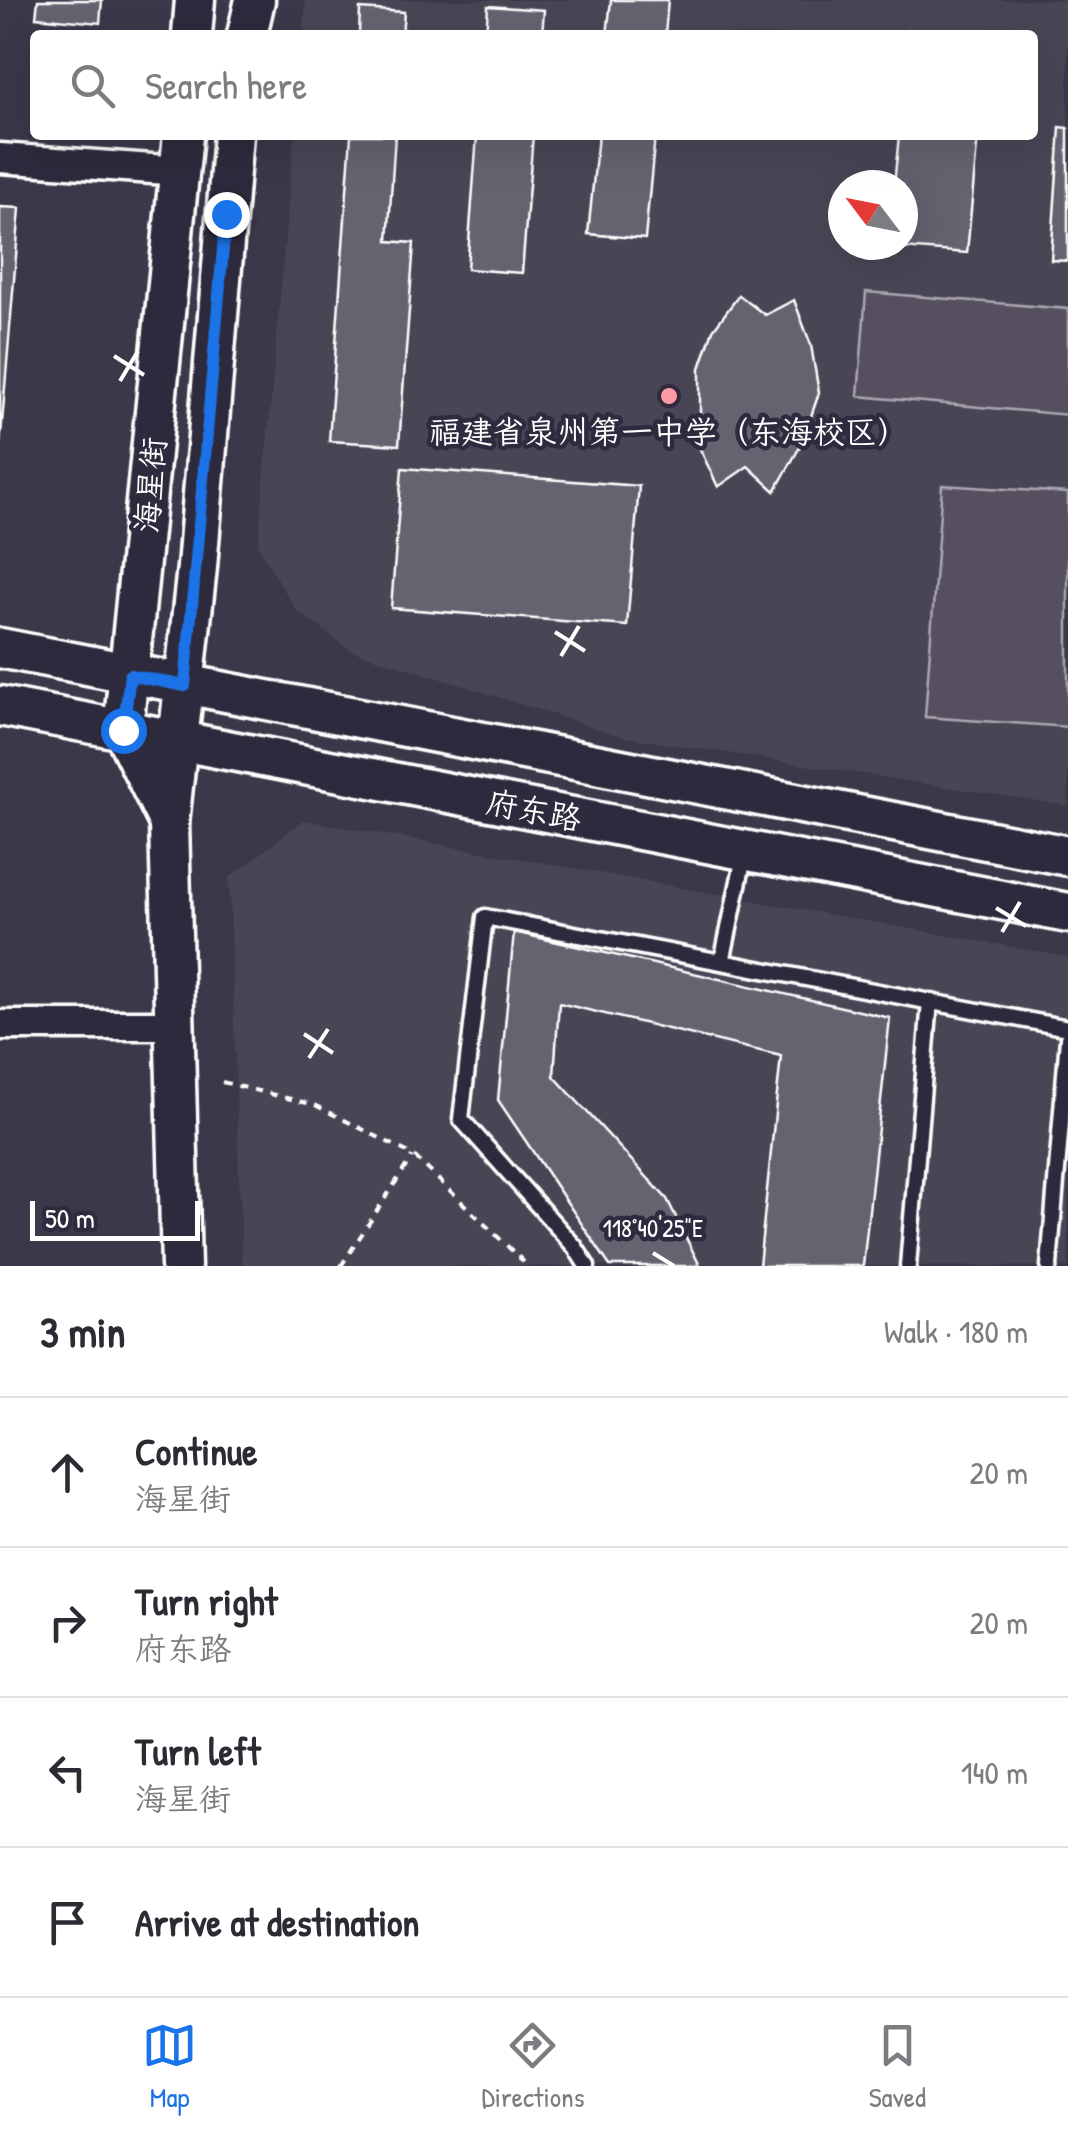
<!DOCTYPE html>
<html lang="en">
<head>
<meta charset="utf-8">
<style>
  :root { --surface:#fff; --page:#f7f7f7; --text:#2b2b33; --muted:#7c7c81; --line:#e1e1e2; --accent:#1a73e8 }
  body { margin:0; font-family:"Patrick Hand","LXGW WenKai TC",sans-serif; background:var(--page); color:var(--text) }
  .compass { position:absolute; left:828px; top:170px; width:90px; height:90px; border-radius:50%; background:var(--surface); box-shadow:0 10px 40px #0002; rotate:302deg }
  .scale { position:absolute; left:30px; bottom:25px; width:170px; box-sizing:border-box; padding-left:10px; border:5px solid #fff; border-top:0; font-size:28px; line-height:35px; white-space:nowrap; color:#fff; -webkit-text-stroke:8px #2f2a3d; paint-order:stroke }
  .stop { position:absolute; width:30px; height:30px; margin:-22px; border:8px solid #1a73e8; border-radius:50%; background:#fff }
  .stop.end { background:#1a73e8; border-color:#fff; box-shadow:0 2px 10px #0008 }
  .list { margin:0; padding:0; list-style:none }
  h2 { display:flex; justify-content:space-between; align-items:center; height:130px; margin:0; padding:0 40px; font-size:42px }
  h2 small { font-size:32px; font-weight:400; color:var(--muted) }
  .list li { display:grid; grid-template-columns:65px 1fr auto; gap:30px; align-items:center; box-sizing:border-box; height:150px; padding:0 40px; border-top:2px solid var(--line) }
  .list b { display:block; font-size:38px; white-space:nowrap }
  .list p { margin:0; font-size:32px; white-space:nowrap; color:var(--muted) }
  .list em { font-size:32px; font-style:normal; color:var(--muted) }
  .icon { flex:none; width:55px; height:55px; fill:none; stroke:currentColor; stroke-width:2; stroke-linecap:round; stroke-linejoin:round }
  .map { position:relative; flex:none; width:1068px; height:1266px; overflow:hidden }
  .search { position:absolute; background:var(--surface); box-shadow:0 10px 40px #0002; left:30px; right:30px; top:30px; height:110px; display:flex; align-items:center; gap:25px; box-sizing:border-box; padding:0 35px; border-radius:10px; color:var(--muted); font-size:38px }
  .sheet { height:730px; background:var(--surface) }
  nav { display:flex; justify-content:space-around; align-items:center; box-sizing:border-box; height:140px; border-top:2px solid var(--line); background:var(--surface); font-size:28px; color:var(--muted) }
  nav a { display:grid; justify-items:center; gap:5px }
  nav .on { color:var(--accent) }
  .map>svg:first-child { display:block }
</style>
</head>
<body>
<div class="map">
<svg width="1068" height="1266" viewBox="0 0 1068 1266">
  <rect width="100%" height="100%" fill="#3c3749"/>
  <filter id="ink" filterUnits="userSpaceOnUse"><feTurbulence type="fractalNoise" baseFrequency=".01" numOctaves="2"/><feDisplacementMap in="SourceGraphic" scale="20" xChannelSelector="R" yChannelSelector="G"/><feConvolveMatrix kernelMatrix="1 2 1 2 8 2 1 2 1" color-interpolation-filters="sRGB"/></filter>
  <g filter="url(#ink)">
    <g fill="#494455" fill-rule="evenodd">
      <path d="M306 0H1068V806L624 737 350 650 296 610 258 547 294 135H1033V35H303ZM843 185H903V245H843Z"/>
      <polygon points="304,820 1068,957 1068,1266 242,1266 229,878"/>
    </g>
    <g fill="#555060" stroke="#aaa8b0" stroke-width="2.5">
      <polygon points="866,292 1068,309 1068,415 858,396"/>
      <polygon points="942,485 1068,493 1068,727 925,717"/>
    </g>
    <g fill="#666270" stroke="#fff" stroke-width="2.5">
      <polygon points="38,0 102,0 100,23 36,17"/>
      <polygon points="611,0 668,0 665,35 607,35"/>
      <polygon points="488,6 544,10 542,35 486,35"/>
      <polygon points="360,9 404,12 402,35 359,35"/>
      <polygon points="908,30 970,35 908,35"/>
      <polygon points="1060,127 1068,128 1068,261 1051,260"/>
      <polygon points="351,135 395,135 388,241 414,243 399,445 329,441"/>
      <polygon points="477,135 533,135 522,273 467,269"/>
      <polygon points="598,135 655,135 645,239 588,234"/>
      <polygon points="899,135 978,135 967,253 889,247 903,245 903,185 894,185"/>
      <polygon points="0,207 20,208 0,447"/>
      <polygon points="739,295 765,315 794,300 811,345 819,393 802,443 775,491 748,466 718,487 700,449 700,368 713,330"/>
      <polygon points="402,468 639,486 627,626 391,608"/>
      <polygon points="514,932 890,1018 863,1266 759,1266 781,1056 559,1003 554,1076 667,1199 700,1266 610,1266 498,1100"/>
    </g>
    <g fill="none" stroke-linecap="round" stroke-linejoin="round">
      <g stroke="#fff" stroke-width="21">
        <g id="lane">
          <polyline points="722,962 745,852"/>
          <polyline points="587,1266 575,1247 461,1119 485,917 1068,1028"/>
          <polyline points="908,1266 930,1001"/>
          <polyline points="1049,1266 1068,1038"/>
        </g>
      </g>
      <g stroke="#fff" stroke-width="35">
        <g id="street">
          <polyline points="0,158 180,171"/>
          <polyline points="0,1025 175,1025"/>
        </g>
      </g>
      <g stroke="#fff" stroke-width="45">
        <g id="secondary">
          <polyline points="192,35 195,0"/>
          <polyline points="247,35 255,0"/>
          <polyline points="0,648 1068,856"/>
          <polyline points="0,706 1068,913"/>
          <polyline points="169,823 123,730 183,135"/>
          <polyline points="181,1266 169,823 197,567 233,135"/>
        </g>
      </g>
      <g stroke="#fff" stroke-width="4" stroke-dasharray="8 8" stroke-linecap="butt">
        <polyline points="222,1082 315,1105 413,1155 528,1266"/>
        <polyline points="341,1266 412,1157"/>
      </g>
      <use href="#lane" stroke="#2f2a3d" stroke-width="14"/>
      <use href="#street" stroke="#2f2a3d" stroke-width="28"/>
      <use href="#secondary" stroke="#2f2a3d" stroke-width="38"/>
    </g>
  </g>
  <g fill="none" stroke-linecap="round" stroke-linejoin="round" filter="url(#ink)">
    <polyline stroke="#1a73e8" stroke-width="12" points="123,730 130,675 185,686 226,214"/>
  </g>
  <path fill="none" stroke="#fff" stroke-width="4" d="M114 356 144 375M120 381 138 351M555 632 585 651M561 656 579 626M996 908 1026 926M1002 932 1020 902M304 1034 333 1053M309 1058 328 1029M653 1253 674 1266"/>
  <circle fill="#ff9aa2" stroke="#2f2a3d" stroke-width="4" cx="669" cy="396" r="10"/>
  <g text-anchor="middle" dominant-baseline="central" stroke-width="9" stroke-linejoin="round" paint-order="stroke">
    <g font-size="32" fill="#fff" stroke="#2f2a3d">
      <text x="669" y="431">福建省泉州第一中学（东海校区）</text>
    </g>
    <g font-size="32" fill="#fff" stroke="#2f2a3d">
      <text transform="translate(150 485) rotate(-85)">海星街</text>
      <text transform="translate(534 810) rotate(11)">府东路</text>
    </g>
  </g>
  <g font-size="25" text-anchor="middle" fill="#fff" stroke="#2f2a3d" stroke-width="9" stroke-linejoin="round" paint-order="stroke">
    <text x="653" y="1237">118°40'25"E</text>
  </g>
</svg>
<svg class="compass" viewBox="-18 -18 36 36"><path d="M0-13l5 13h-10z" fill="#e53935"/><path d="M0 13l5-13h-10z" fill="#7c7c81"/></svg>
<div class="scale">50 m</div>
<div class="stop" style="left:123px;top:730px"></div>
<div class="stop end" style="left:226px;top:214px"></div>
<div class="search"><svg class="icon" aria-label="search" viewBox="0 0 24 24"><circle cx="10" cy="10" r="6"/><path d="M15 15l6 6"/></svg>Search here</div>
</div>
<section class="sheet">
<h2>3 min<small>Walk · 180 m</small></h2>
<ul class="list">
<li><svg class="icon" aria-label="ahead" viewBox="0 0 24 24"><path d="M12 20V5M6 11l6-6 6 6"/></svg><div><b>Continue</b><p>海星街</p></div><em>20 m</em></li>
<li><svg class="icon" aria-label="right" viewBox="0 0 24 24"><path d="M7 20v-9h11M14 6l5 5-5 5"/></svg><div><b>Turn right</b><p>府东路</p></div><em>20 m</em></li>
<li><svg class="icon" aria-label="left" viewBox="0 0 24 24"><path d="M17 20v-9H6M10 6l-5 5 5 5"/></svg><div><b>Turn left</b><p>海星街</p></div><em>140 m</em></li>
<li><svg class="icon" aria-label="arrive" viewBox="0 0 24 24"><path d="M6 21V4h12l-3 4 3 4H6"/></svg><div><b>Arrive at destination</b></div></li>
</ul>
</section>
<nav>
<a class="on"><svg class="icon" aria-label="map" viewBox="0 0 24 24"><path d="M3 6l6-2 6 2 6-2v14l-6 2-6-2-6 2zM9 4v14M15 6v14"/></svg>Map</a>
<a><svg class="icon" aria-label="directions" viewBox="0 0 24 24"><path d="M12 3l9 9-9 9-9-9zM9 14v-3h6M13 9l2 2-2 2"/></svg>Directions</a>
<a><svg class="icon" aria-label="saved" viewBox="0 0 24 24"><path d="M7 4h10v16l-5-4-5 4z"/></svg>Saved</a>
</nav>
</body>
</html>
